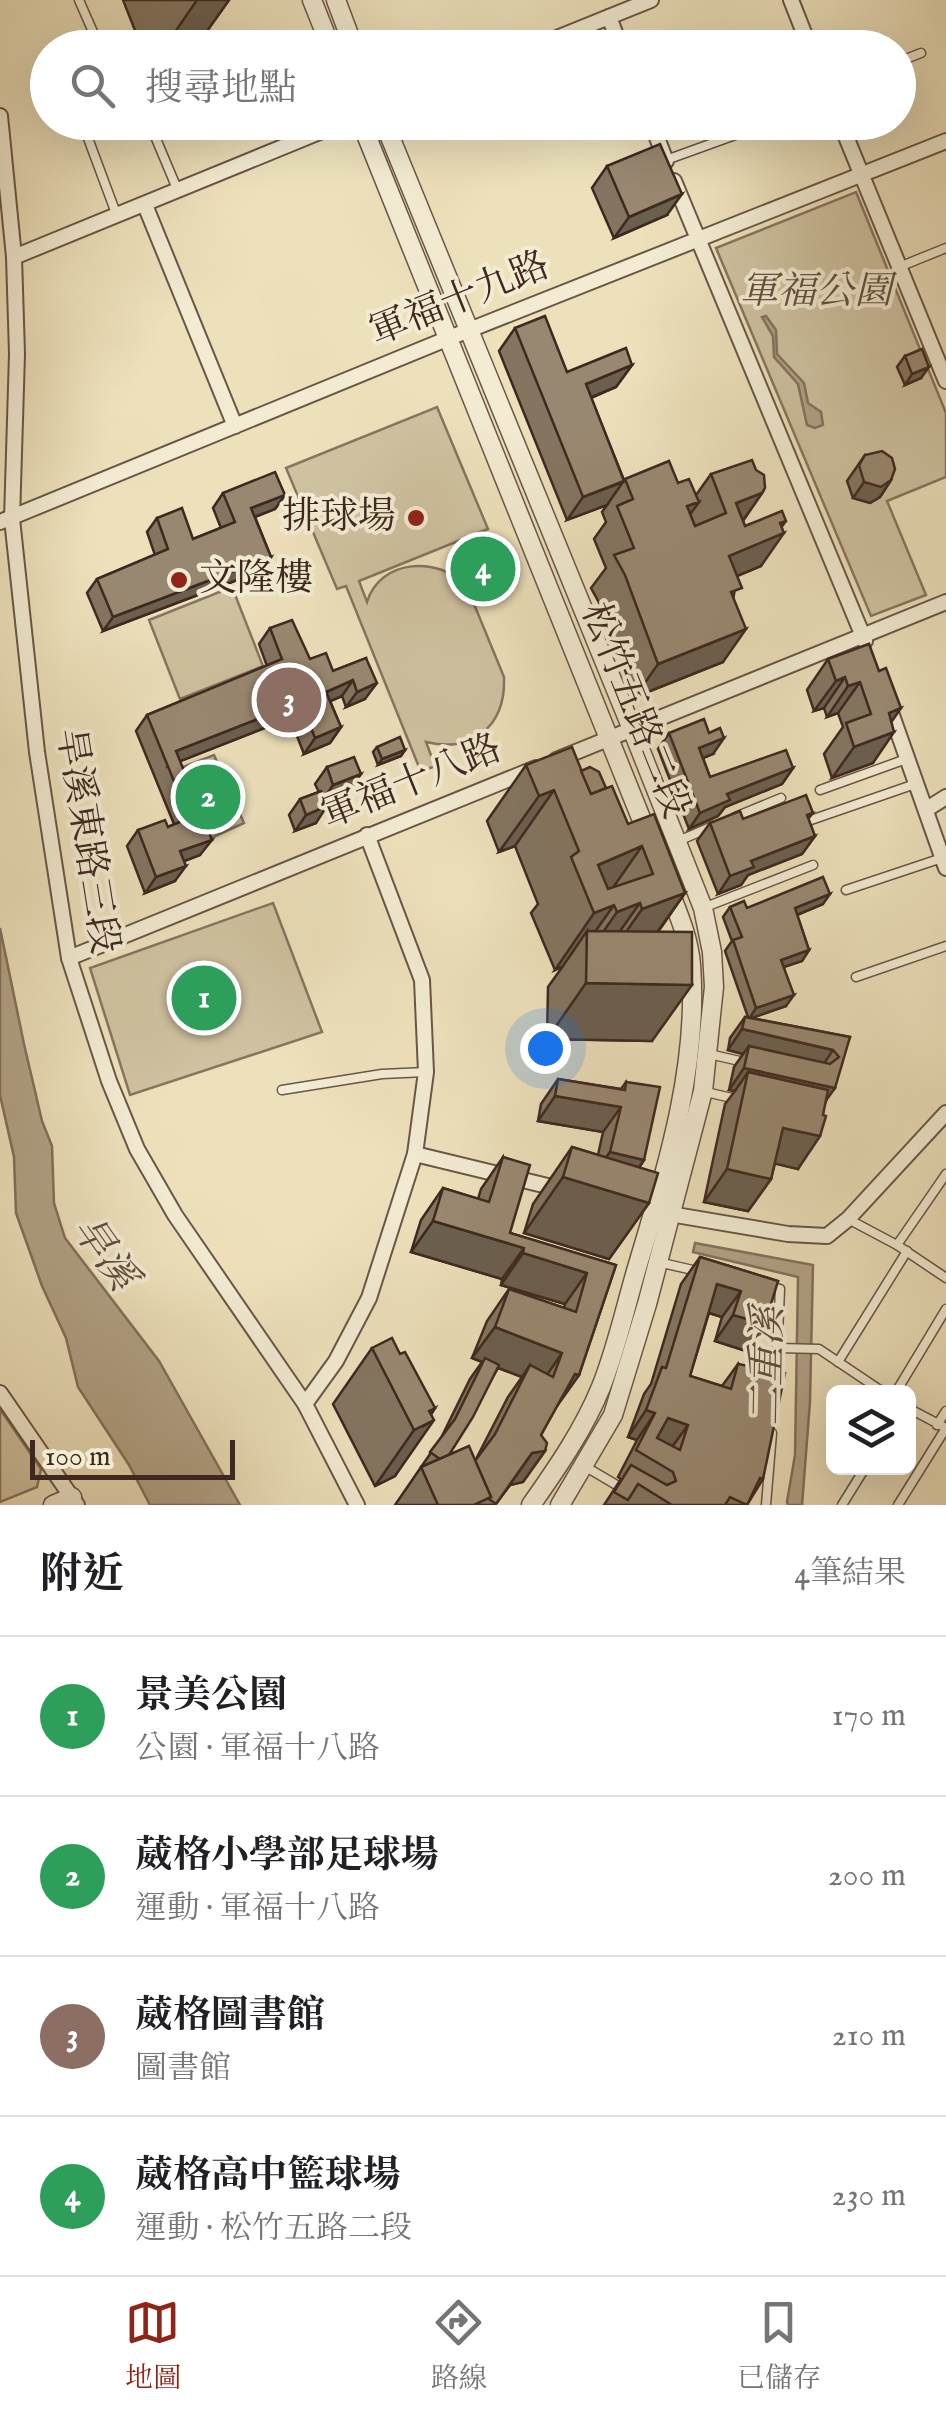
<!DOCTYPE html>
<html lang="zh-TW">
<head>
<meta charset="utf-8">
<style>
  :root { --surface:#fff; --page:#f6f6f6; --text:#202124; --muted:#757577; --line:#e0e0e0; --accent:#8f2418 }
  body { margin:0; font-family:"IM FELL English","Noto Serif TC",serif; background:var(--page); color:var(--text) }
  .controls { position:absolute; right:30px; bottom:30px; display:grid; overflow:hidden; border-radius:15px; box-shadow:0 10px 40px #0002 }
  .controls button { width:90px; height:90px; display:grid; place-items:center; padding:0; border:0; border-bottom:2px solid var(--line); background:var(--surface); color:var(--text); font:50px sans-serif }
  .scale { position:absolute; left:30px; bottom:25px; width:205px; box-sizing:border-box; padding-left:10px; border:5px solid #3e281f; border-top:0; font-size:28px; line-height:35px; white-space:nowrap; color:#3e281f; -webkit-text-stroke:8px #f3ecd3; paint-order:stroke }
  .you { position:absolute; left:545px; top:1048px; width:35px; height:35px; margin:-25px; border:8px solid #fff; border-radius:50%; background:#1a73e8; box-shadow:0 0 0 15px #1a73e833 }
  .badge { display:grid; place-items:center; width:65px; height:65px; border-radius:50%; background:var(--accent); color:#fff; font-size:32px; font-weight:700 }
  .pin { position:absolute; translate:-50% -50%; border:5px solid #fff; box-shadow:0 2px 10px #0006 }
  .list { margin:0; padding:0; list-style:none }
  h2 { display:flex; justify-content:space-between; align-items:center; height:130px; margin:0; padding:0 40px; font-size:42px }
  h2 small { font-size:32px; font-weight:400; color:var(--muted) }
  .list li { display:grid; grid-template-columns:65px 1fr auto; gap:30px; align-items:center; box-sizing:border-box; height:160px; padding:0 40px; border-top:2px solid var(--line) }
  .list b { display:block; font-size:38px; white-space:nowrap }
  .list p { margin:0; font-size:32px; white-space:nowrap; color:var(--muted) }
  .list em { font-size:32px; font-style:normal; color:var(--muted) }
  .icon { flex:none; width:55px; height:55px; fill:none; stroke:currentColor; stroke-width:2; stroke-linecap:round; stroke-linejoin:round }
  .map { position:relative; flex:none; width:946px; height:1505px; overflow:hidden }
  .search { position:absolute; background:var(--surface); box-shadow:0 10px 40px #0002; left:30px; right:30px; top:30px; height:110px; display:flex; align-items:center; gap:25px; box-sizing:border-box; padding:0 35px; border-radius:55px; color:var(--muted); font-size:38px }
  .sheet { height:770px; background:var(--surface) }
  nav { display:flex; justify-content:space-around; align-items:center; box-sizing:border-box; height:140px; border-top:2px solid var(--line); background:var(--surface); font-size:28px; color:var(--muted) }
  nav a { display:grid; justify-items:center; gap:5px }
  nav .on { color:var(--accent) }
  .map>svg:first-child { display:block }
</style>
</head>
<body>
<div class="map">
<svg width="946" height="1505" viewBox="0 0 946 1505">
  <rect width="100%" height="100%" fill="#ede1bc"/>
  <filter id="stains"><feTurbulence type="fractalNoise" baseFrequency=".002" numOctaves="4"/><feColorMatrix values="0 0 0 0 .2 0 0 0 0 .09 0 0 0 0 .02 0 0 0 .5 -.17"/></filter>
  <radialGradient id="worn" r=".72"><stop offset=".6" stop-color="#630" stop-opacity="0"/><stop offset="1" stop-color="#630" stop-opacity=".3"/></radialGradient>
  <g fill="#cfc2a1" stroke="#867560" stroke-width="2.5">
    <polygon points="856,192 946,413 946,477 887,501 926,595 871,616 716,248"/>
    <path d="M437 407 488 529 359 581 367 602C380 559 439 555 467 587L504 677C506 726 473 753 426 742L435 766 421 772 346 586 337 589 286 468Z"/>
    <polygon points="488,537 508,590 477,601 458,549"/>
    <polygon points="232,587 263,666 180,699 149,620"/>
    <polygon points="214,755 244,823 202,842 173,771"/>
    <polygon points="273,903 322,1032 130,1095 90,968"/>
    <polygon points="0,1409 41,1469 37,1487 0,1502"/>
  </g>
  <g fill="#b2a287" stroke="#84715d" stroke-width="2.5">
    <polygon points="766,316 776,330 777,354 804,383 808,403 821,412 823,425 815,428 807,425 798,384 774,357 773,336 762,317"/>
    <polygon points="0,928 24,1044 42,1121 52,1146 54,1203 65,1238 159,1361 240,1505 150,1505 129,1465 78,1387 66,1338 42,1286 16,1213 14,1157 0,1095"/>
    <polygon points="695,1243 813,1265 810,1402 802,1505 788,1505 787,1502 795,1455 798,1277 693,1252"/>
  </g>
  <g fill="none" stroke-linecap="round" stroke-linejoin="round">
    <g stroke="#6a5646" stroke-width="11">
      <g id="service">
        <polyline points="79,0 100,48"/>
        <polyline points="282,48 325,31"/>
        <polyline points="898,62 921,53"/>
        <polyline points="82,122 117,216"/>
        <polyline points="149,122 178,191"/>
        <polyline points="666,160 738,134"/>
        <polyline points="899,267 946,248"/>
        <polyline points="820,790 909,758"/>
        <polyline points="735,817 781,798"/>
        <polyline points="808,821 918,783"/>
        <polyline points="676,842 713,826"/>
        <polyline points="846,890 942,858"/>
        <polyline points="703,908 813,865"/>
        <polyline points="856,977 946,946"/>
        <polyline points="709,1054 744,1062"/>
        <polyline points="282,1090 382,1074 426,1072"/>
        <polyline points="706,1092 736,1099"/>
        <polyline points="848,1219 897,1245 946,1278"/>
        <polyline points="897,1245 946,1174"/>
        <polyline points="658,1262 697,1271"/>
        <polyline points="770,1286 780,1289 776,1379"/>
        <polyline points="779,1348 819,1349 883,1392"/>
        <polyline points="838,1362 907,1251"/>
        <polyline points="896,1392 946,1309"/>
        <polyline points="908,1408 946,1428"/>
        <polyline points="937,1425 946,1411"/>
        <polyline points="586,1467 625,1490"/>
        <polyline points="766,1505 772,1433"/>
        <polyline points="842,1505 865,1468"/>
        <polyline points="898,1505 946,1428"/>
      </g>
    </g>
    <g stroke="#6a5646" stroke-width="18">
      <g id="minor">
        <polyline points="791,0 810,48"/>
        <polyline points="609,17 621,48"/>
        <polyline points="532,48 651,0"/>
        <polyline points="0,116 14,257 17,354 12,519 37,752 69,958 109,1081 137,1149 175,1215 305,1404 357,1505"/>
        <polyline points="651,122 666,161"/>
        <polyline points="840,122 946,381"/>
        <polyline points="674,181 865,641"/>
        <polyline points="145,205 235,426"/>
        <polyline points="14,257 344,122"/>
        <polyline points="0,522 449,338 946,141"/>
        <polyline points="888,704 946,868"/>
        <polyline points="556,760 946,602"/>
        <polyline points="927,809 946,797"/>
        <polyline points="69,958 536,768"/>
        <polyline points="415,1154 560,1189"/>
        <polyline points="664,1213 788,1234 827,1236 848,1219 946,1113"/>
        <polyline points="0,1393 77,1505"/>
        <polyline points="305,1404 336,1361 369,1298 415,1154 426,1072 422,980 367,835"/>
      </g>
    </g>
    <g stroke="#6a5646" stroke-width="21">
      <g id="tertiary">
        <polyline points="312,0 331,48"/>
        <polyline points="336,0 354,48"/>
        <polyline points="361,122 649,838"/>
        <polyline points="384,122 632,729 703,908 712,952 714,987 703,1091 647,1304 613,1415 560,1505"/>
        <polyline points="53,1505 72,1497"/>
        <path d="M531 1505C557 1468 584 1429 601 1387 616 1350 625 1309 636 1271 665 1173 699 1069 691 965 689 937 677 911 667 885"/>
      </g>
    </g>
    <use href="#service" stroke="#f3ecd3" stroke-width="8"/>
    <use href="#minor" stroke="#f3ecd3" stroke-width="14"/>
    <use href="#tertiary" stroke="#f3ecd3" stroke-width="18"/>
  </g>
  <g fill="#847561" stroke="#3e281f" stroke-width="2.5" fill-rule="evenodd">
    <polygon points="123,0 229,0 195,48 142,48"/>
    <polygon points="607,166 667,215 614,238 592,188"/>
    <polygon points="515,328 567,372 632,365 616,387 591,398 624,480 678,483 696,495 711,474 762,493 743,521 745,526 781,527 761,566 737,576 723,662 635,697 602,608 591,588 606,568 594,539 606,522 602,512 607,505 567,520 499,351"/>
    <polygon points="905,356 921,378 905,385 897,367"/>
    <polygon points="865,455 891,480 880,497 870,503 853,498 847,481"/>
    <polygon points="223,493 285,495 275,509 255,517 271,557 261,571 103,631 87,593 97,579 155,555 147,532 157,518 193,539 221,528 213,508"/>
    <polygon points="270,628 310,659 333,671 366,658 365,699 346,707 342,696 330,701 341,727 330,743 304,754 290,718 180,761 200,855 184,861 175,881 145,893 127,846 138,830 168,827 174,824 136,731 147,715 267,666 259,644"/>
    <polygon points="869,644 891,722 873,763 832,778 824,754 843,727 838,713 827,717 824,708 814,711 807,690 828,659"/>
    <polygon points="669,733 713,754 703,758 710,777 793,768 782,784 725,807 718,816 689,829 658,749"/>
    <polygon points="377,747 405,750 401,756 378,765 373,752"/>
    <polygon points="526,765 581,771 606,788 628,824 685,893 658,932 652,1041 547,1039 548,987 563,966 555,970 531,913 538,904 515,846 499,852 487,821"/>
    <polygon points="327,767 350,790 324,800 316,823 295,831 289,815 300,799 319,792 315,784"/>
    <polygon points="813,813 808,819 815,836 802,854 748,875 741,885 718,894 697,841 710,823"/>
    <polygon points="823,904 797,915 809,950 802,961 784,967 786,1006 751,1018 850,1037 826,1101 798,1169 775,1163 771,1179 748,1211 704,1202 725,1104 735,1091 729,1090 734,1067 743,1054 728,1050 730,1038 745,1017 748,1017 725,951 732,941 723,917 730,907 747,908"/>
    <polygon points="558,1079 621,1089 626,1082 644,1160 639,1168 649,1203 609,1259 524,1233 533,1204 572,1147 598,1155 603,1132 538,1121 541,1104"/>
    <path d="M503 1157 510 1233 616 1265 579 1375 557 1406 541 1435 545 1451 523 1482 510 1485 495 1505H395L441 1438 470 1379 482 1362 472 1358 487 1321 509 1289 564 1308 565 1304 501 1285 502 1279 411 1252 421 1220 443 1188 478 1199 481 1189ZM498 1368 522 1377 508 1397 475 1461 449 1455Z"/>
    <polygon points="700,1257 778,1281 746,1351 715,1341 722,1317 709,1313 690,1376 722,1386 738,1364 763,1479 747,1505 604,1505 621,1479 618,1477 637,1440 628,1437 644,1394 651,1384 681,1284"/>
    <polygon points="372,1348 400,1354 435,1408 395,1476 375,1486 333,1404"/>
  </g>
  <g fill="#6b5f4f" stroke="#3e281f" stroke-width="2.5">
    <polygon points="197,0 229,0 195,48 164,48"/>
    <polygon points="682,194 667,215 614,238 629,217"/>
    <polygon points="632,365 616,387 570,406 586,384"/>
    <polygon points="929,367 921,378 905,385 912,374"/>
    <polygon points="891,480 880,497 870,503 853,498 864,482"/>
    <polygon points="623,482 607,505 567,520 583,497"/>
    <polygon points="762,493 739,526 736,503"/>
    <polygon points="285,495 275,509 241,522 251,508"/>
    <polygon points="699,502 676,534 687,506"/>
    <polygon points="786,521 774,537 784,533 761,566 706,589 729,556"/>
    <polygon points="271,557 261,571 103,631 113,617"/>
    <polygon points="746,629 723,662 635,697 658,664"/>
    <polygon points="845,677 824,708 814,711 836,681"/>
    <polygon points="353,680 342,696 315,708 326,692"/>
    <polygon points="860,682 838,713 827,717 848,686"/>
    <polygon points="377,683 365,699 346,707 357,692"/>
    <polygon points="301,702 290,718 168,766 176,751"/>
    <polygon points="901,708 881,737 894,732 873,763 832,778 854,747 889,713"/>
    <polygon points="341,727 330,743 304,754 315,738"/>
    <polygon points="724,738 713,754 688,764 699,748"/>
    <polygon points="405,750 401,756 378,765 382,759"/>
    <polygon points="793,768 782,784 725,807 718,816 689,829 700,813 727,794"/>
    <polygon points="361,774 350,790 322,801 333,785"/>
    <polygon points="554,790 515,846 499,852 539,796"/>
    <polygon points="327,806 316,823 295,831 306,815"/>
    <polygon points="815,836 802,854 748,875 741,885 718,894 730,876 751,861"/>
    <polygon points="212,840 200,855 169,867 180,851"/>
    <polygon points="642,846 603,902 598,865"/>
    <polygon points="186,866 175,881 145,893 156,877"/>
    <polygon points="685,893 645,949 603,965 642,909"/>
    <polygon points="830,894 823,904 787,919 795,908"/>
    <polygon points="640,903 600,959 587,955 617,912"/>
    <polygon points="614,905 587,943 587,931 563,966 555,970 594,913"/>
    <polygon points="809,950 802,961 774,970 781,960"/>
    <polygon points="586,983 692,985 652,1041 547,1039"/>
    <polygon points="794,995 786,1006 749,1019 756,1008"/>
    <polygon points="742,1029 833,1050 819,1071 749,1046 743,1054 728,1050"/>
    <polygon points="744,1068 835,1088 820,1109 748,1072 735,1091 729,1090"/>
    <polygon points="555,1096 621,1107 603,1132 538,1121"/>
    <polygon points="783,1128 820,1136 798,1169 760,1160"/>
    <polygon points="610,1152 644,1160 626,1186 592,1177"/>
    <polygon points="727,1169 771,1179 748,1211 704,1202"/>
    <polygon points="563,1177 649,1203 609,1259 524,1233"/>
    <polygon points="433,1221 524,1248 502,1279 411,1252"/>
    <polygon points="523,1253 587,1273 565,1304 501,1285"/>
    <polygon points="717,1284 741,1291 722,1317 699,1310"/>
    <polygon points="733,1315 765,1324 746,1351 715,1341"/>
    <polygon points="495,1327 562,1353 540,1385 530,1365 522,1377 472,1358"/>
    <polygon points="575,1374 579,1375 556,1407"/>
    <polygon points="435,1408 422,1427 434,1420 395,1476 375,1486 414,1430 429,1411"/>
    <polygon points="646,1410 655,1413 637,1440 628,1437"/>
    <polygon points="668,1418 688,1425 669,1451 649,1444"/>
    <polygon points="545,1451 523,1482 510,1485 495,1505 532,1453"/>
  </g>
  <g fill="#998871" stroke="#3e281f" stroke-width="2.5" fill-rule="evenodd">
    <polygon points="660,144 682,194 629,217 607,166"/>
    <polygon points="545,316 567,372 626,348 632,365 586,384 624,481 583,497 515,328"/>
    <polygon points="922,349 929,367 912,374 905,356"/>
    <polygon points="882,451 892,458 895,469 891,480 881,487 864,482 859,465 865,455"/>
    <polygon points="752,460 756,470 764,475 765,488 762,493 736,503 745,526 782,511 786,521 780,523 784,533 729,556 742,588 731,592 746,629 658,664 625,575 614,555 634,548 617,506 633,499 625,479 669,461 678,483 689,479 699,502 687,506 695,526 726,513 711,474"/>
    <polygon points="275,472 285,495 251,508 271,557 113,617 97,579 168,549 157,518 182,508 193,539 235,522 223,493"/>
    <polygon points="292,620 310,659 326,653 333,671 366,658 377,683 357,692 353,680 326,692 341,727 315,738 301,702 176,751 212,840 180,851 186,866 156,877 138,830 165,820 168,827 189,818 147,715 282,659 270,628"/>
    <polygon points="869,644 879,671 886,668 901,708 889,713 894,732 854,747 846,723 871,714 860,682 848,686 845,677 836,681 828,659"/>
    <polygon points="704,719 709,733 720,728 724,738 699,748 710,777 786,750 793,768 727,794 730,800 700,813 669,733"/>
    <polygon points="400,737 405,750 382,759 377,747"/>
    <path d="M572 747 591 794 612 786 628 824 654 814 685 893 642 909 640 903 617 912 614 905 594 913 571 857 579 851 554 790 539 796 526 765ZM642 846 653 874 608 889 598 865Z"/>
    <polygon points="354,757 361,774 333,785 327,767"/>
    <polygon points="590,767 599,772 606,788 591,794 581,771"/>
    <polygon points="321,791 327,806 306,815 300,799"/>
    <polygon points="806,795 813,813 807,815 815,836 751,861 754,867 730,876 710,823 740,811 743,819"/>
    <polygon points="823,877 830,894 795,908 809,950 781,960 794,995 756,1008 733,940 742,937 730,907 744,901 747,908"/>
    <polygon points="587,931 692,932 692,985 586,983"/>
    <polygon points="745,1017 850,1037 835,1088 744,1068 749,1046 830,1064 839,1057 833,1050 742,1029"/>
    <polygon points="748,1072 828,1090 823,1115 826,1116 820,1136 783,1128 771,1179 727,1169"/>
    <polygon points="558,1079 625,1090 626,1082 660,1087 644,1160 610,1152 621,1107 555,1096"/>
    <polygon points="572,1147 658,1173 649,1203 563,1177"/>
    <polygon points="503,1157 530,1165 510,1233 616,1265 579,1375 575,1374 541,1435 547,1443 545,1451 532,1453 496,1504 489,1499 491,1497 475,1461 495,1434 530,1365 553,1377 562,1353 495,1327 509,1289 576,1312 587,1273 523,1253 524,1248 433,1221 443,1188 489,1202"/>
    <path d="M700 1257 778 1281 765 1324 733 1315 741 1291 717 1284 690 1376 731 1389 738 1364 785 1373 763 1479 760 1478 747 1505 730 1497 725 1505H672L638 1484 628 1500 614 1492 631 1465 667 1485 676 1481 673 1472 636 1450 655 1413 646 1410 662 1367 666 1368ZM668 1418 688 1425 680 1450 657 1438Z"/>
    <polygon points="392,1338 400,1354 405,1352 435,1408 429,1411 434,1420 414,1430 372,1348"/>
    <polygon points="485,1358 499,1365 473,1417 449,1455 440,1459 430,1452 455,1419"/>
    <polygon points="469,1446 491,1497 474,1505 438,1505 421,1467"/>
  </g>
  <g fill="#8f2418" stroke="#f3ecd3" stroke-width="4">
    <circle cx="416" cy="518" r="10"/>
    <circle cx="179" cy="580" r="10"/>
  </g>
  <g text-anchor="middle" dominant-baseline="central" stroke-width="8" stroke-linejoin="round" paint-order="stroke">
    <g font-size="38" font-style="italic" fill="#624e40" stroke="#f3ecd3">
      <text x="816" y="293">軍福公園</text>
    </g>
    <g font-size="38" fill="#3e281f" stroke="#f3ecd3">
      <text transform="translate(460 300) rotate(-22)">軍福十九路</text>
      <text transform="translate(634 711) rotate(68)">松竹五路二段</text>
      <text transform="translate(412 783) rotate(-22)">軍福十八路</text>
      <text transform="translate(86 841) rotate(81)">旱溪東路三段</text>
    </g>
    <g font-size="38" fill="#3e281f" stroke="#f3ecd3" text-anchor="end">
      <text x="396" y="518">排球場</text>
      <text x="199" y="580" text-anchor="start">文隆樓</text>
    </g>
    <g font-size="40" font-style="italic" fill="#614d3e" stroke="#f3ecd3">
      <text transform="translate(103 1254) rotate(55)">旱溪</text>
      <text transform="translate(769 1366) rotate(-89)">二重溪</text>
    </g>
  </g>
  <rect width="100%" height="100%" filter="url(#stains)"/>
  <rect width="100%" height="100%" fill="url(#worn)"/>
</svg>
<div class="controls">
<button><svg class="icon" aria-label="layers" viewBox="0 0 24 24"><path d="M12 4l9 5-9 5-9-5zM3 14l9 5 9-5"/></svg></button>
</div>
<div class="scale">100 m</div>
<div class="you"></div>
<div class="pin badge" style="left:204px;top:998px;background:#2e9e5b">1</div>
<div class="pin badge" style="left:208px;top:797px;background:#2e9e5b">2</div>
<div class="pin badge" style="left:289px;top:700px;background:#8d6e63">3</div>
<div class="pin badge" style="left:483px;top:569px;background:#2e9e5b">4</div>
<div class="search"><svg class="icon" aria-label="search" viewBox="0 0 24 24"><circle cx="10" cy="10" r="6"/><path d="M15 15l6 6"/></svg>搜尋地點</div>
</div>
<section class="sheet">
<h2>附近<small>4筆結果</small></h2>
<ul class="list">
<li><span class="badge" style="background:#2e9e5b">1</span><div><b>景美公園</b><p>公園 · 軍福十八路</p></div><em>170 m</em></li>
<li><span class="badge" style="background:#2e9e5b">2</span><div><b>葳格小學部足球場</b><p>運動 · 軍福十八路</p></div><em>200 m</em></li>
<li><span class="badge" style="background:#8d6e63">3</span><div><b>葳格圖書館</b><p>圖書館</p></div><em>210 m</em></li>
<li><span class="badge" style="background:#2e9e5b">4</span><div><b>葳格高中籃球場</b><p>運動 · 松竹五路二段</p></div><em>230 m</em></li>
</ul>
</section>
<nav>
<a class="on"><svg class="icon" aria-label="map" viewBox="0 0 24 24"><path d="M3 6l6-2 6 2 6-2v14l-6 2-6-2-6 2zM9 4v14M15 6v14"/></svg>地圖</a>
<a><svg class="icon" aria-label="directions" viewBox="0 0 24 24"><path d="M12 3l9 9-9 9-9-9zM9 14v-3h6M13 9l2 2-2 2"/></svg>路線</a>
<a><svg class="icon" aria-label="saved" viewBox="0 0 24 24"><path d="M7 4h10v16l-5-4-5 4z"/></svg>已儲存</a>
</nav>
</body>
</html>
